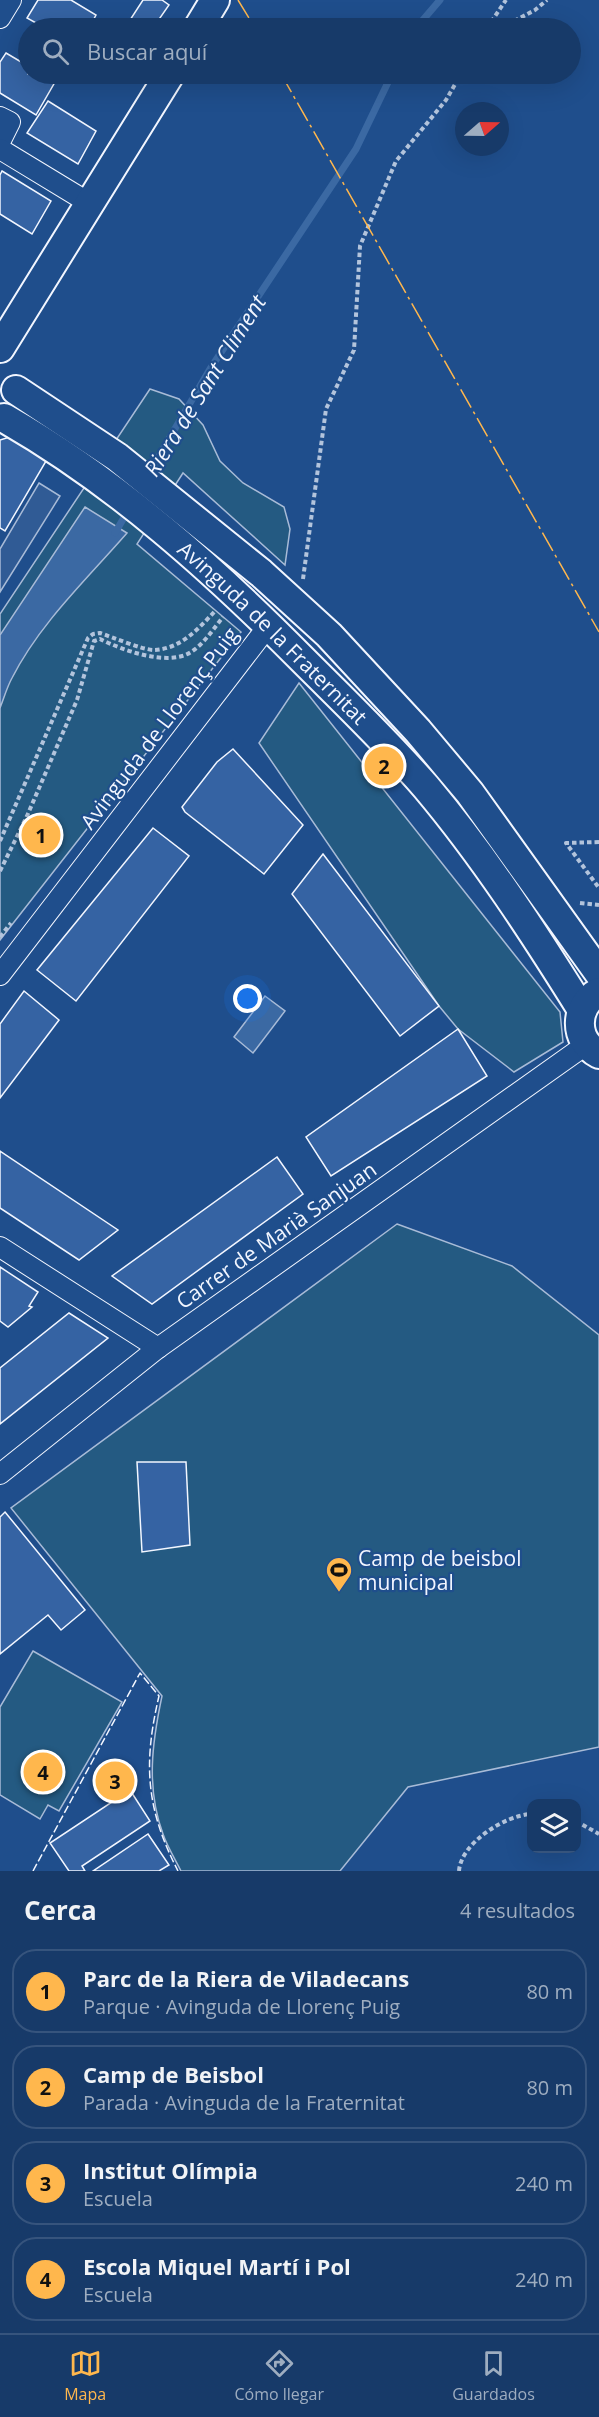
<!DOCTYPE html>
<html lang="es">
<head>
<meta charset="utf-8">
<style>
  :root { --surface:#173a69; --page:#20416f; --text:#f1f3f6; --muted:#9eadc0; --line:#36547d; --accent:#ffb74d }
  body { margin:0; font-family:"Open Sans",sans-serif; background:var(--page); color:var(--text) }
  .controls { position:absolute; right:18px; bottom:18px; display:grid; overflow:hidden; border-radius:12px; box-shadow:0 6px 24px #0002 }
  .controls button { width:54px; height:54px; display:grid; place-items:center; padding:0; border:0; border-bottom:2px solid var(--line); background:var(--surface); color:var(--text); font:30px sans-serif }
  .compass { position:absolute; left:455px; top:102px; width:54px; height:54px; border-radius:50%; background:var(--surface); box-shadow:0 6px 24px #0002; rotate:70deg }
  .you { position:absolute; left:248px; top:999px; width:21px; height:21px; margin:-15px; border:4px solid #fff; border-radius:50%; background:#1a73e8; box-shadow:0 0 0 9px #1a73e833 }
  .badge { display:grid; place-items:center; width:39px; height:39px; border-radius:50%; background:var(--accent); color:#111; font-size:20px; font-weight:700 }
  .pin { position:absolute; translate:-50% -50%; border:3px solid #fff; box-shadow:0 2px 6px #0006 }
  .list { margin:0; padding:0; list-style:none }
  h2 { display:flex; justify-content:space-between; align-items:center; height:78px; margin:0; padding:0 24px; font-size:26px }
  h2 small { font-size:20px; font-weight:400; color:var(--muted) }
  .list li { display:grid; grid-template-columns:39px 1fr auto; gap:18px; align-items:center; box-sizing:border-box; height:84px; margin:0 12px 12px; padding:0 12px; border:2px solid var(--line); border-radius:24px }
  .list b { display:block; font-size:22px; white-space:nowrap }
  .list p { margin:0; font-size:20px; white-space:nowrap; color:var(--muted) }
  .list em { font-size:20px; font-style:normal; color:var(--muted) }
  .icon { flex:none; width:33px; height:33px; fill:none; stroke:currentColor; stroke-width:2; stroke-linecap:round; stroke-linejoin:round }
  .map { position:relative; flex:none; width:599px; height:1871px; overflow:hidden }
  .search { position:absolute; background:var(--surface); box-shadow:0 6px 24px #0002; left:18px; right:18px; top:18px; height:66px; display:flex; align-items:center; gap:15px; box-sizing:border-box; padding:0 21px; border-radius:33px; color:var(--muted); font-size:22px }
  .sheet { height:462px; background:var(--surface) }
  nav { display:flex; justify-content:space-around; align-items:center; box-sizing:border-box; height:84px; border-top:2px solid var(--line); background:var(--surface); font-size:16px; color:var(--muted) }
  nav a { display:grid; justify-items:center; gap:3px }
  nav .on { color:var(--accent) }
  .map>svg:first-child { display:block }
</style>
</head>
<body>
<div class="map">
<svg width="599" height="1871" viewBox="0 0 599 1871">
  <rect width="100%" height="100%" fill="#1f4e8c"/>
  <g fill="#245a82" stroke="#a8bbd7" stroke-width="1.5">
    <polygon points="150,389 179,399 203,425 220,461 243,483 284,507 290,529 285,565 183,473 137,544 241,632 0,940 0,614"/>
    <polygon points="299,683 560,1012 563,1042 514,1072 458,1029 439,1006 259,743"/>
    <path d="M397 1224 512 1266 599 1335V1747L408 1787 340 1871H181C175 1859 167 1846 163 1834 146 1788 152 1743 162 1696L11 1508Z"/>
    <polygon points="33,1651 122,1702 59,1811 48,1805 40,1819 0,1795 0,1707"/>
  </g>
  <polygon fill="#305b95" stroke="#a8bbd7" stroke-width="1.5" points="39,483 60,496 0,592 0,549"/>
  <g fill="#3b69a3" stroke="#a8bbd7" stroke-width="1.5">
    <path d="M85 507 127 533C87 579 40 623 12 678 7 687 4 698 0 708V635Z"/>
    <polygon points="265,996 285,1011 253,1053 234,1037"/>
  </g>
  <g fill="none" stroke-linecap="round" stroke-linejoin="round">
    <g stroke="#3b69a3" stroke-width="7">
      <polyline points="416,28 440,0"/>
      <polyline points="149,473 210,369 356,149 392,74"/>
      <polyline points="115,533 129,509"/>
    </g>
  </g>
  <g fill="#3563a3" stroke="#f2f6ff" stroke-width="1.5">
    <polygon points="38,0 71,0 96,15 89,28 45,28 27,18"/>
    <polygon points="143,0 162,0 169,5 153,28 143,28 130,20"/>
    <polygon points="6,53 28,66 28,74 40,74 55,82 36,115 0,93 0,62"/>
    <polygon points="48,101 96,131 78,164 27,133"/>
    <polygon points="2,171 51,201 32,234 0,214 0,175"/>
    <polygon points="16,435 49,456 5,531 0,528 0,440"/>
    <polygon points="233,749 303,825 264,874 185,812 182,807 217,762"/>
    <polygon points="153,828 189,856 76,1001 37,970"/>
    <polygon points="323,854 439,1006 400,1036 292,894"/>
    <polygon points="24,991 59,1020 0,1098 0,1024"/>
    <polygon points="458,1029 487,1076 331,1176 306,1137"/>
    <polygon points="0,1151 118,1230 79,1260 0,1208"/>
    <polygon points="277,1157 303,1194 152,1304 112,1276"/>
    <polygon points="0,1267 38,1292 29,1306 32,1307 8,1327 0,1321"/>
    <polygon points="69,1313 108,1338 0,1424 0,1368"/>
    <polygon points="137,1462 186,1462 190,1545 142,1552"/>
    <polygon points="5,1512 85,1610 61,1630 48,1615 0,1654 0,1517"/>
    <polygon points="130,1790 150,1821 82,1866 85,1871 69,1871 50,1843"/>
    <polygon points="148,1834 169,1865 159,1871 93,1871"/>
  </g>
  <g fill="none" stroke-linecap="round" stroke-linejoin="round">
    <g stroke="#f2f6ff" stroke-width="22">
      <g id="street">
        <polyline points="0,18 11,0"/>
        <polyline points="0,117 10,122 0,142"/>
        <polyline points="0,149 89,203"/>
        <polyline points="0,975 269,625"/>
        <polyline points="0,1247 158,1348"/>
        <polyline points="0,1474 158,1348 587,1044"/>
      </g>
    </g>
    <g stroke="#f2f6ff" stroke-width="32">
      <g id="secondary">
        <polyline points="198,28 215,0"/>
        <polyline points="0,348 170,74"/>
        <polyline points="16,390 117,457 261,573 329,635 418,731 470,793 599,973"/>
        <path id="s1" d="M4 418C116 482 213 569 303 660 345 702 387 742 426 787 484 856 534 933 582 1010"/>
        <path d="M599 992C574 1006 573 1040 599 1054"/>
      </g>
    </g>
    <g stroke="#b3c4dc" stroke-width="4" stroke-dasharray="4.5 3" stroke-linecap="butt">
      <polyline points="487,28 506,0"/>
      <polyline points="501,28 535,10 547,0"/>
      <polyline points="303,579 326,409 354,350 360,246 396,161 446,100 461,74"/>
      <path d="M0 841 88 638 93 634 100 633C112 637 143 650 154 650 181 649 199 628 216 610"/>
      <polyline points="599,842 566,843 599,888"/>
      <path d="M0 871 27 816 77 700 94 641 100 639C122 650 168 667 191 652 204 644 214 628 223 617"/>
      <polyline points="580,903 599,905"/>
      <polyline points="0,937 11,923"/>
      <polyline points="576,1821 599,1834"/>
      <path d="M459 1871C461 1843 505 1815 532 1814"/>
    </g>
    <use href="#street" stroke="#1f4e8c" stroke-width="20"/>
    <use href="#secondary" stroke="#1f4e8c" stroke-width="28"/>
    <path stroke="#f2f6ff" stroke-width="1.5" stroke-dasharray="8 3" stroke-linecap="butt" d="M33 1871 140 1673 159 1696C143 1764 146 1809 178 1871"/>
    <g stroke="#ffb74d" stroke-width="1.5" stroke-dasharray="21 4.5 3 4.5" stroke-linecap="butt">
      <polyline points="238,0 255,28"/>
      <polyline points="281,74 599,632"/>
    </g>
  </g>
  <defs>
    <g id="stadium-pin" transform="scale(1.35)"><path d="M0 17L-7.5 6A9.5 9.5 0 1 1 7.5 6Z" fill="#ffb74d" stroke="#1f4e8c"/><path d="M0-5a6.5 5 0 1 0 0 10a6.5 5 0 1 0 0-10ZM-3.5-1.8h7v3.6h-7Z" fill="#111"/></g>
  </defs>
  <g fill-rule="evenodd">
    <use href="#stadium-pin" x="339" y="1570"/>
  </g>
  <g text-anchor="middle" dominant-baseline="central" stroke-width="4.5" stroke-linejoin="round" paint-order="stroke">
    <g font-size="21" fill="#f2f6ff" stroke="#1f4e8c">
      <text stroke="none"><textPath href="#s1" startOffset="345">Avinguda de la Fraternitat</textPath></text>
      <text transform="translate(159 728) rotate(-53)">Avinguda de Llorenç Puig</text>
      <text transform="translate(276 1235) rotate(-35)">Carrer de Marià Sanjuan</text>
    </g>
    <g font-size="21" fill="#f2f6ff" stroke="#1f4e8c" text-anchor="start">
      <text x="358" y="1558">Camp de beisbol<tspan x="358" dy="24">municipal</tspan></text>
    </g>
    <g font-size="22" font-style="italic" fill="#f2f6ff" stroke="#1f4e8c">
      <text transform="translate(204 385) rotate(-58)">Riera de Sant Climent</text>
    </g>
  </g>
</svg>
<div class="controls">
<button><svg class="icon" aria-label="layers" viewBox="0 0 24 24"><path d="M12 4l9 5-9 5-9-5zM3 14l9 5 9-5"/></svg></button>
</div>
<svg class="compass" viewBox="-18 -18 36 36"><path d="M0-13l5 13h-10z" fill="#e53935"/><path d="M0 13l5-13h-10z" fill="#9eadc0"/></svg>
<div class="you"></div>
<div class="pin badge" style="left:41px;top:835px">1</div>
<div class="pin badge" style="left:384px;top:766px">2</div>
<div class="pin badge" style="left:115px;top:1781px">3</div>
<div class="pin badge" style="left:43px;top:1772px">4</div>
<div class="search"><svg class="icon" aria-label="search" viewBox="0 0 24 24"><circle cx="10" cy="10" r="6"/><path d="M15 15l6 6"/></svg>Buscar aquí</div>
</div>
<section class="sheet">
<h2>Cerca<small>4 resultados</small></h2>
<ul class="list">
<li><span class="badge">1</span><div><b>Parc de la Riera de Viladecans</b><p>Parque · Avinguda de Llorenç Puig</p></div><em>80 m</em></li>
<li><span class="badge">2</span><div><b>Camp de Beisbol</b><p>Parada · Avinguda de la Fraternitat</p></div><em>80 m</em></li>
<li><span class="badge">3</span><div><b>Institut Olímpia</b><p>Escuela</p></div><em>240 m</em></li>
<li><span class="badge">4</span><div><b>Escola Miquel Martí i Pol</b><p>Escuela</p></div><em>240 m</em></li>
</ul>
</section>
<nav>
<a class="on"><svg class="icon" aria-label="map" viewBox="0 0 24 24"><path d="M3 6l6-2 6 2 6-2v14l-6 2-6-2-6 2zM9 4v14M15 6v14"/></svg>Mapa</a>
<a><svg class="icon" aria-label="directions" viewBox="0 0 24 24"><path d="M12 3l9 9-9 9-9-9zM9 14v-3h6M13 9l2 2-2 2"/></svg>Cómo llegar</a>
<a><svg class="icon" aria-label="saved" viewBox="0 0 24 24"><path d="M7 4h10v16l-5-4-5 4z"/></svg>Guardados</a>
</nav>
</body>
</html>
